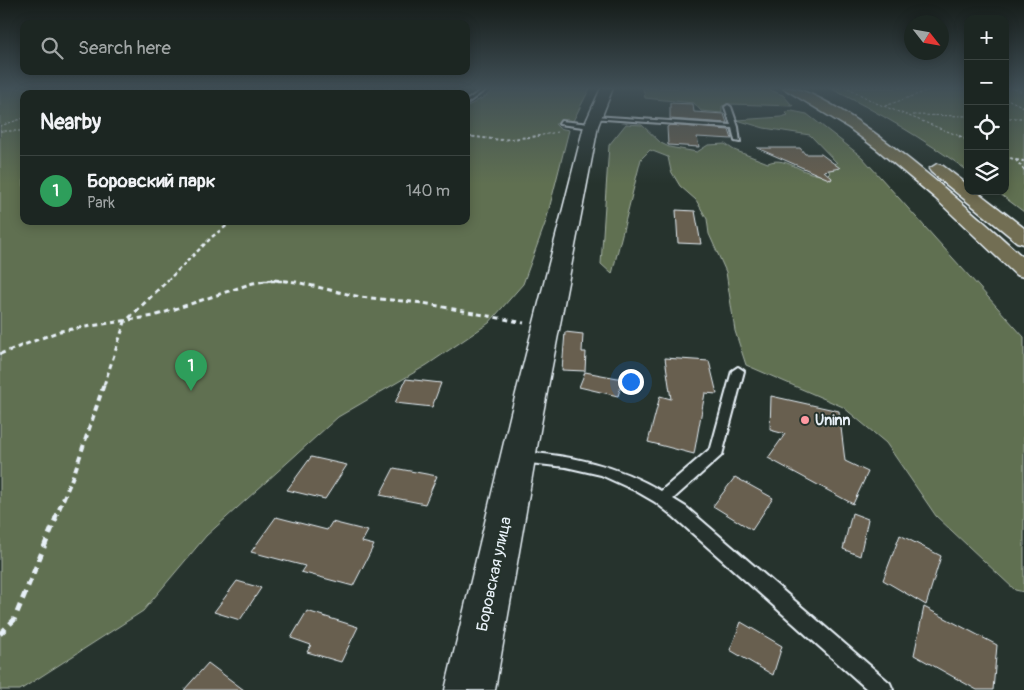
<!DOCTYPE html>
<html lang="en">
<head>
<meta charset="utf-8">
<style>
  :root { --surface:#1c2622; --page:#252e2a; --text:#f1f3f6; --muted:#a0a5a5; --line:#3a4340; --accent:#ff9aa2 }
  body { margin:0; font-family:Pangolin,sans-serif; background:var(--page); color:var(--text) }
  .controls { position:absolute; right:15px; top:15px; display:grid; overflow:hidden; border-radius:10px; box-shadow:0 2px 12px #0003 }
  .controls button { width:45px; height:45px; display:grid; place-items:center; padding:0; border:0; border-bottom:1px solid var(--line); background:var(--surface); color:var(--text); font:25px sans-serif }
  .compass { position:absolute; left:904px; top:15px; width:45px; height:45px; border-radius:50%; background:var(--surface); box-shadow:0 2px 12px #0003; rotate:121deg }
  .you { position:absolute; left:630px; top:381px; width:18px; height:18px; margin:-12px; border:4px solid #fff; border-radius:50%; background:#1a73e8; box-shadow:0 0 0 8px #1a73e833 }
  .badge { display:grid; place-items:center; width:32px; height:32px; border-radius:50%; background:var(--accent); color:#fff; font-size:16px; font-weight:700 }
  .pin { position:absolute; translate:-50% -41px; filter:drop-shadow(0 1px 2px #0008) }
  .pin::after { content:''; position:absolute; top:26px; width:18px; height:15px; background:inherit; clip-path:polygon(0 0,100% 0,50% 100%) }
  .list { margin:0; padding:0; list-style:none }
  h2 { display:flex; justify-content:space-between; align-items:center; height:65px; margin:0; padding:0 20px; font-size:21px }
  h2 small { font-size:16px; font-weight:400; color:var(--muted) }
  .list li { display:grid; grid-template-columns:32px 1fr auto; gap:15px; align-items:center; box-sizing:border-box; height:70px; padding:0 20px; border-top:1px solid var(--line) }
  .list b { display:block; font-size:19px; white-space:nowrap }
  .list p { margin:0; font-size:16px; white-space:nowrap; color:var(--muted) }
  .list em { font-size:16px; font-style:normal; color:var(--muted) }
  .icon { flex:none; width:28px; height:28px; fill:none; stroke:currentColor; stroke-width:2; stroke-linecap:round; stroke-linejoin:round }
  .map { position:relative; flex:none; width:1024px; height:690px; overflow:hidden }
  .search { position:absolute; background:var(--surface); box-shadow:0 2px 12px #0003; left:20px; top:20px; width:450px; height:55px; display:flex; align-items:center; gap:12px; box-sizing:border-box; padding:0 18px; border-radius:10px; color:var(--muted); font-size:19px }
  .panel { position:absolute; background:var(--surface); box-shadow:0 2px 12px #0003; left:20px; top:90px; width:450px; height:135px; border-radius:10px }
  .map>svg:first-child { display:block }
</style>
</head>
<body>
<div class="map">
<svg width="1024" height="690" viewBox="0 0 1024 690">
  <rect width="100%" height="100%" fill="#26332d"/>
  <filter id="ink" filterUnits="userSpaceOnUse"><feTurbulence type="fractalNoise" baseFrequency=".02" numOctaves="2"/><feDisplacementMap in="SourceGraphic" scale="10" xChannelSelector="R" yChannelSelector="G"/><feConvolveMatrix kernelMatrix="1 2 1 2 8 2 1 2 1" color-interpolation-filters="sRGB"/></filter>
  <g filter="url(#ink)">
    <g fill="#606f51" stroke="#a4b0a4">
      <polygon points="0,88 394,88 387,94 24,94 24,221 466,221 466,107 486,96 495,88 590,88 572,123 555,124 559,128 569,130 546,221 523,284 489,323 427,365 338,417 206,536 143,611 20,690 0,690"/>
      <polygon points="643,88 765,88 783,95 793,106 730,104 722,106 722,113 701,111 694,103 645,98"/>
      <path d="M830 88H968V171C924 139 878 112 830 88Z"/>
      <polygon points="1005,88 1024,88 1024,212 996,191 1005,191"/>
      <path d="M792 111 807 114 862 157 1024 337V592L1015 590 936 516 886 443 843 407 746 365 735 331 726 272 709 234 707 219 696 200 680 186 671 171 668 157 650 150 641 159 612 274 601 264 609 145 626 124 642 125 661 143 669 147 697 152 708 145 725 144 734 150 768 163C788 154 805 180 830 174L829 171 819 166 837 163 810 135 764 128 737 120 781 117 788 115 785 112Z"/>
    </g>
    <g fill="#675f50" stroke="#e8f1f8">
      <polygon points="670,103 693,104 694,112 724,114 727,123 670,119"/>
      <polygon points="670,125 729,130 732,139 697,137 699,147 668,145 667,127"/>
      <polygon points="757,148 800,148 805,154 821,154 840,168 824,171 832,178 831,180"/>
      <polygon points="676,210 695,211 701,244 678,243"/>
      <polygon points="565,332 583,334 582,352 586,352 585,371 562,370"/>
      <polygon points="665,358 709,361 717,394 705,393 694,454 648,442 660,396 671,399"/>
      <polygon points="585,372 623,379 618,396 579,387"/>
      <polygon points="406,379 441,383 432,407 395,403"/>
      <polygon points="771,396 839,411 845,461 868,472 853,504 768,458 785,434 770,430"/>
      <polygon points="311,457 347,465 325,499 287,490"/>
      <polygon points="394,468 437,476 425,504 380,495"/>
      <polygon points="735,477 773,498 752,530 713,506"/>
      <polygon points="852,513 868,519 860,556 843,549"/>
      <polygon points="276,517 327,530 332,522 368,531 362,542 374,545 353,586 301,572 305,566 251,552"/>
      <polygon points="900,535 941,556 926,605 883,580"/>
      <polygon points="237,581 261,588 240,620 214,612"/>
      <polygon points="924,607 997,645 993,690 977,690 914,655"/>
      <polygon points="307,611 358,627 341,662 307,652 311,645 291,638"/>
      <polygon points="741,622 782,646 773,675 730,650"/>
      <polygon points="208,663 244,690 184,690"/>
    </g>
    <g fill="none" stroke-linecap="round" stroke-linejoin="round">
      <g stroke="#e8f1f8" stroke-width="4">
        <g id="lane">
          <polygon points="484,88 488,88 466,104 466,101"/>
          <polygon points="728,105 731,107 738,127 740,142 735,141 732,128 591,118 594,116 731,125 725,107"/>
          <polygon points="561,121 591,124 594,126 591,128 559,124"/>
          <path d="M738 367 744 371 722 455 673 499 686 507 890 683 893 690H868L674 517 655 502 636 491 601 475 566 467 520 462 515 461 513 457 515 453 520 452C571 455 617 465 661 491L711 448 732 371Z"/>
        </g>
      </g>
      <g stroke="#e8f1f8" stroke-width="3">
        <polygon id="secondary" points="601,88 613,88 598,126 543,413 495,690 445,690 511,413 584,126"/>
      </g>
      <g stroke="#e8f1f8" stroke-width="3">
        <g id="primary">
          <path d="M783 88C832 83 984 222 1024 258V277L1016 275 935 198 878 150 849 128Z"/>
          <polygon points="937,164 943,166 968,185 968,191 976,191 1024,228 1024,244 1017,242 931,172 929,169"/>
        </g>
      </g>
      <g stroke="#e8f1f8" stroke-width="1" stroke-dasharray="2.5 2" stroke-linecap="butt">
        <polyline points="320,88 323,89 321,94"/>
        <polyline points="848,88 876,103 962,137"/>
        <polyline points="1010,88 1024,92"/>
        <polyline points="147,94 168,88"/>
        <polyline points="1005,98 1024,107"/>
        <polyline points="885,106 935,88"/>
        <polyline points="913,115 968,116"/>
        <polyline points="1005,118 1024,118"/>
        <polyline points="0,126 24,118"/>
        <polyline points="0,131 24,131"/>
        <polyline points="466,136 475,137"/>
        <polyline points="533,137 557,132"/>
      </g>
      <g stroke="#e8f1f8" stroke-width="2" stroke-dasharray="3 2.5" stroke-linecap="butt">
        <polyline points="467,136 501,140 539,136"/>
        <polyline points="959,136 968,140"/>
        <polyline points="1005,156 1016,160 1024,170"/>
        <polyline points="1016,160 1024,161"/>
      </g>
      <g stroke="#e8f1f8" stroke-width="2.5" stroke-dasharray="4 3" stroke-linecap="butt">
        <polyline points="167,281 213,236 233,221"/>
        <polyline points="264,281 289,281"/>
      </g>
      <g stroke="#e8f1f8" stroke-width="3" stroke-dasharray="5 4" stroke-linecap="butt">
        <polyline points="274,280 296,282 360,297 423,303 524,323"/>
        <polyline points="0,354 60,331 154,316 253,283 272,280"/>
        <polyline points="104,385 125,322 168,280"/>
      </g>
      <polyline stroke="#e8f1f8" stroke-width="4" stroke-dasharray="6 4.5" stroke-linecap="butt" points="55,519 75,471 104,384"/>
      <polyline stroke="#e8f1f8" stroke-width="5" stroke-dasharray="8 6" stroke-linecap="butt" points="0,634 14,620 56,518"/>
      <use href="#lane" fill="#26332d" fill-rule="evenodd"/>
      <use href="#secondary" fill="#26332d" fill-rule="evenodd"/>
      <use href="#primary" fill="#726e52" fill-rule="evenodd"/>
    </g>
  </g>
  <linearGradient id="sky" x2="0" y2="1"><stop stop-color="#151c19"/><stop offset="0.48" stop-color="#415057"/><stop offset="1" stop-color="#415057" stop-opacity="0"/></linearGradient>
  <rect width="1024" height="184" fill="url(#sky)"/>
  <circle fill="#ff9aa2" stroke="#26332d" stroke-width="2" cx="805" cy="420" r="5"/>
  <g text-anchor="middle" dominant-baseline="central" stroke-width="4" stroke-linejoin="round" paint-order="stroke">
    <g font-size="14" font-weight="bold" fill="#e8f1f8" stroke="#26332d" text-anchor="start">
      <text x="815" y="420">Uninn</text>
    </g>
    <g font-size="16" fill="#e8f1f8" stroke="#26332d">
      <text transform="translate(494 574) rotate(-78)">Боровская улица</text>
    </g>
  </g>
</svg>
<div class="controls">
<button>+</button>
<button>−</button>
<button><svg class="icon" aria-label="locate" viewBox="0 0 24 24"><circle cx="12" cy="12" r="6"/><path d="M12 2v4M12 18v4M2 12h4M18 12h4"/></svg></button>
<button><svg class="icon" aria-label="layers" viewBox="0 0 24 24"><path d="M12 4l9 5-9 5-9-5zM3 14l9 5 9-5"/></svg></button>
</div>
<svg class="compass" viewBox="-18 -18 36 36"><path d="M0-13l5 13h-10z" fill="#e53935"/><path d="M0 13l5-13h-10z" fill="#a0a5a5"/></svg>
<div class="you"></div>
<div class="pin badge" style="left:191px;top:391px;background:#2e9e5b">1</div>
<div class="search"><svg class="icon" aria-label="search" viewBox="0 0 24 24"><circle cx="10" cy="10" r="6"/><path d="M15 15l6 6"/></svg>Search here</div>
<section class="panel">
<h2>Nearby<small></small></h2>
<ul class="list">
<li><span class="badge" style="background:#2e9e5b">1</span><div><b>Боровский парк</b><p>Park</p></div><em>140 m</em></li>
</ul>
</section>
</div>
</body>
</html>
